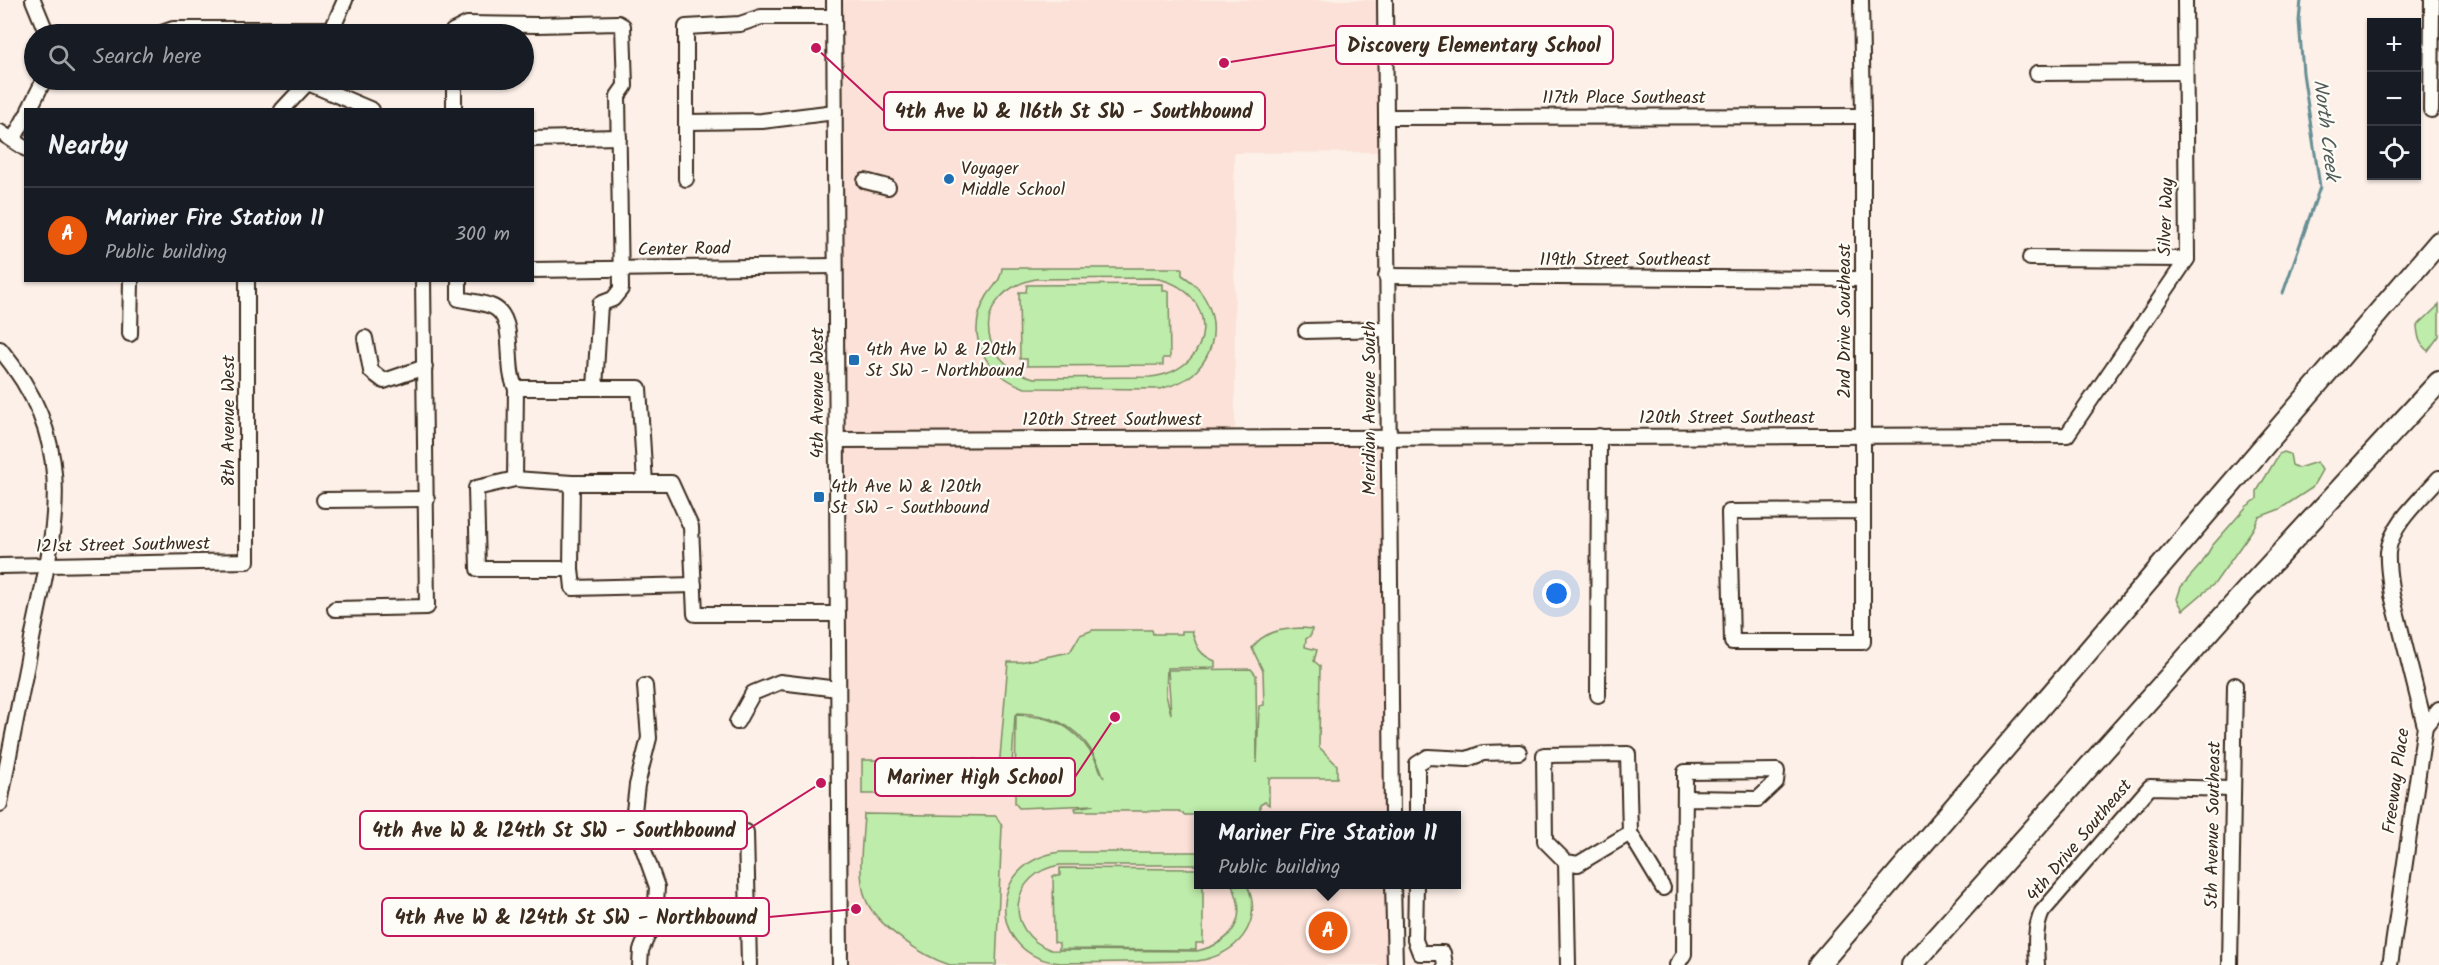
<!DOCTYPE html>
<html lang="en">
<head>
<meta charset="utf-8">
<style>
  :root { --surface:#171b24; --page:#20242c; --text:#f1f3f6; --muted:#9ea1a6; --line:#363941; --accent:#ea580c }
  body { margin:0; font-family:Kalam,sans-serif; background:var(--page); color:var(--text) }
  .controls { position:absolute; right:18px; top:18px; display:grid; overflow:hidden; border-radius:0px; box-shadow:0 2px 4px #0004 }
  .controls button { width:54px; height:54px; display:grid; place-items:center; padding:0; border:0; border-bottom:2px solid var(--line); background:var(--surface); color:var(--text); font:30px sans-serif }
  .you { position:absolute; left:1557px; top:594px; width:21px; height:21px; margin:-15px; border:4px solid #fff; border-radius:50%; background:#1a73e8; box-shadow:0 0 0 9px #1a73e833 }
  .badge { display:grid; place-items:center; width:39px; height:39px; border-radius:50%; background:var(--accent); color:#fff; font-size:20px; font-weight:700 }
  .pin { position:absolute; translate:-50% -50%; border:3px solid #fff; box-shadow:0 2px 6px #0006 }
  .popup { position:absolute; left:1194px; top:811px; width:267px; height:78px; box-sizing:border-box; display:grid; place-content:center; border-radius:0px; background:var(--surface); filter:drop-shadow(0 2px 4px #0005); font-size:20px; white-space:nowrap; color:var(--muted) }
  .popup b { font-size:22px; color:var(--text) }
  .popup::after { content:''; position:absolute; left:50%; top:100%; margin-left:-12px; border:12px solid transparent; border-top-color:var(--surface) }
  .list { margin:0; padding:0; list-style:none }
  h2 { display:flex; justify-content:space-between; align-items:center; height:78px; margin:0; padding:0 24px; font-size:26px }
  h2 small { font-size:20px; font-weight:400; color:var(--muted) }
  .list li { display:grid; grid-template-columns:39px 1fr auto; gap:18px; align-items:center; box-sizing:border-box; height:96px; padding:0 24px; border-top:2px solid var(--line) }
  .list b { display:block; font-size:22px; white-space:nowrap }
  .list p { margin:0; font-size:20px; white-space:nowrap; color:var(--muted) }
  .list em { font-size:20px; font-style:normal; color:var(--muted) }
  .icon { flex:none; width:33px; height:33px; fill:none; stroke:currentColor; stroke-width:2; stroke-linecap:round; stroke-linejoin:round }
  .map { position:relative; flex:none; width:2439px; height:965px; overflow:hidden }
  .search { position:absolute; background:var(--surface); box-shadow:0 2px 4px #0004; left:24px; top:24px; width:510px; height:66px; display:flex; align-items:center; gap:15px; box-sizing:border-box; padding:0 21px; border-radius:33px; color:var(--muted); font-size:22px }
  .panel { position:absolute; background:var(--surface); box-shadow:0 2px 4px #0004; left:24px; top:108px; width:510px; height:174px; border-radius:0px }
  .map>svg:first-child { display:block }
</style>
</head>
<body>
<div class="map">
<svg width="2439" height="965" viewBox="0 0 2439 965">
  <rect width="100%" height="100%" fill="#fcf0e8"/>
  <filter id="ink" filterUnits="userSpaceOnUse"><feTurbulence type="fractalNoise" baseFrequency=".0167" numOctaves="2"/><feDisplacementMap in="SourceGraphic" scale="12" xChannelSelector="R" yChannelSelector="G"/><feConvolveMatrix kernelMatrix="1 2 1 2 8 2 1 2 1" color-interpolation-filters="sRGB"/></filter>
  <g filter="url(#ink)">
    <polygon fill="#fbe1d7" points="834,0 1385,0 1386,152 1234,153 1235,437 1387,439 1392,815 1199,816 1199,884 1393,885 1395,965 840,965"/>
    <g fill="#beecaa" stroke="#7c8b64" stroke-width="1.5" fill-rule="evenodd">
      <path d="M1002 268H1182V275C1215 295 1225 340 1197 370 1187 381 1174 385 1160 389L1025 388C985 373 963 337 987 296 994 285 1001 281 1002 268ZM1153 278C1221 288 1219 370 1150 377L1034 378C973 361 973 291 1036 279Z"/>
      <polygon points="1163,284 1163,291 1169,291 1170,358 1163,358 1163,365 1027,366 1027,359 1020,359 1019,292 1026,292 1027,285"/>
      <path d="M2439 305V336L2428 351C2419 344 2418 337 2417 326Z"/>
      <polygon points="2284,452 2290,454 2292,465 2298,468 2317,462 2322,470 2312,488 2280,509 2259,517 2253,529 2215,583 2183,610 2177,599 2181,587 2202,563 2212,546 2247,506 2257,499 2257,491 2279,454"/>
      <path d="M1302 628 1312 629 1311 635 1306 639 1305 647 1317 650 1314 661 1320 666 1319 747 1337 765V778H1269V805L1265 802 1260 805V815H1185L1178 811H1076L1075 808 1094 805 1019 808 1015 803 1016 715C1051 716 1072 724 1092 754 1097 761 1100 772 1104 778 1090 735 1062 714 1017 713L1015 715 1011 780 998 781 1008 662H1020L1070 652 1080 635 1093 630H1152L1153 634H1182V631H1192C1196 647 1200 655 1215 661V667L1167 668 1166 695 1171 714 1168 670 1251 669 1256 675 1257 763 1259 706 1264 705 1263 671 1252 648C1264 631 1282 629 1302 628Z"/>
      <polygon points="962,759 976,759 977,794 962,794"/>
      <rect x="862" y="760" width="16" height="34"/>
      <polygon points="882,760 898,760 897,793 882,793"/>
      <polygon points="901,760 918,760 918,794 902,794"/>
      <polygon points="922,760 936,760 937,792 922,793"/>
      <polygon points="942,760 957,761 957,794 941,794"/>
      <path d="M864 814 996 816 1002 826 996 965C982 965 964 965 950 965 924 957 873 924 865 897 857 872 863 840 864 814Z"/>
      <path d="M1061 852H1199V865H1060C1010 873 1002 931 1051 950L1197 951C1232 943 1249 919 1232 885H1247C1265 925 1235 956 1197 961L1061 963C987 957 985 861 1061 852Z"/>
      <polygon points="1060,868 1197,869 1199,884 1203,885 1203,943 1196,943 1196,950 1059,949 1059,943 1054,942 1053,876 1060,876"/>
    </g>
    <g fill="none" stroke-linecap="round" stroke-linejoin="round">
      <polyline stroke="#668e94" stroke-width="3" points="2283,293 2320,187 2303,73 2299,21 2301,0"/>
      <g stroke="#3b2a1e" stroke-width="18">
        <g id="minor">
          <polyline points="33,0 47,34"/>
          <polyline points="834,0 840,965"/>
          <polyline points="1385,0 1392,816"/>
          <polyline points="1861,0 1863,116 1863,642 1732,642 1729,512 1863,511"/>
          <polyline points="159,34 173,29 331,29"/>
          <polyline points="330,34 345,0"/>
          <polyline points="453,34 453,31 467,24 537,25 618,23 623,26 625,86 618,96 621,289 613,299 600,304 595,388"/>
          <polyline points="2037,73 2185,72"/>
          <polyline points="454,80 454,110"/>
          <polyline points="308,83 372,110"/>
          <polyline points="29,110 44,80"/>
          <polyline points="282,110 310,80"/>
          <polyline points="2431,110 2432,0"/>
          <polyline points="1386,117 1863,116"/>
          <polyline points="687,122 762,121 835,112"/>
          <polyline points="0,132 26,149"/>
          <polyline points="532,139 619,137"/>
          <polyline points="13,140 26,116"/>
          <polyline points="686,179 686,27 740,24 761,17 834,17"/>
          <polyline points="865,181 888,187"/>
          <polyline points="2030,258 2187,259"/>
          <polyline points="532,270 835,266"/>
          <polyline points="1386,276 1863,279"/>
          <path d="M459 280V299C469 301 481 302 491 306 519 316 503 367 516 388"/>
          <polyline points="1306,331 1387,329"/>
          <polyline points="130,334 131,280"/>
          <polyline points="365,338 371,371 384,381 425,367"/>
          <path d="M0 349C79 445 56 523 33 634 22 691 10 747 0 804"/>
          <polyline points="836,440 2067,435 2187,259 2185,0"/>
          <polyline points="515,479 572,483"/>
          <polyline points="645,483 639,388 516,388 515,479 476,488 478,569 571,569 572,483 671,483 691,527 695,614 838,614"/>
          <polyline points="324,500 427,499"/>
          <polyline points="0,566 247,561 247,280"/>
          <polyline points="571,569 573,588 694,585"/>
          <polyline points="335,609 427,607 423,280"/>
          <polyline points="1598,695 1599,436"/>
          <polyline points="737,722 753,693 780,682 838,689"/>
          <polyline points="2425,726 2439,709"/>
          <polyline points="1417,816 1417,764 1428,757 1467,759 1483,753 1519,752"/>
          <polyline points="746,832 749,965"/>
          <polyline points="1630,833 1663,888"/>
          <polyline points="1566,862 1578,864 1630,833 1628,754 1544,755 1545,841 1566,862 1568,965"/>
          <polyline points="1393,884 1395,965"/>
          <polyline points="1416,884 1415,940 1420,953 1443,953 1445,965"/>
          <polyline points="640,965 641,950 655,919 657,887 633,820 637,785 649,738 645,686"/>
          <polyline points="1677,965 1684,954 1685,772 1777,771 1776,782 1758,799 1685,798"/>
          <path d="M2037 965C2036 946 2034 930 2042 912L2150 787 2232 789"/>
          <polyline points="2230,965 2235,685"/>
          <path d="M2390 965 2425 726 2392 595C2390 581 2387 566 2388 552 2391 524 2422 498 2439 478"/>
        </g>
      </g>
      <g stroke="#3b2a1e" stroke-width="24">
        <g id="highway">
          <polyline points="1819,965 2439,242"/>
          <polyline points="1912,965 2245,592 2439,382"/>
        </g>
      </g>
      <use href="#minor" stroke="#fdfcf7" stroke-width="14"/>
      <use href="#highway" stroke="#fdfcf7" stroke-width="20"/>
    </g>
  </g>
  <g fill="#1f6fb2" stroke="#fdfcf7" stroke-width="2">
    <circle cx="949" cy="179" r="6"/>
    <rect x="848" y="354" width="12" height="12" rx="3"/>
    <rect x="813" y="491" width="12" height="12" rx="3"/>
  </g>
  <g text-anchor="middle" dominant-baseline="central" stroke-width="4.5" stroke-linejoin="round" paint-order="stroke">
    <g font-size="18" fill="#3b2a1e" stroke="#fdfcf7">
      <text x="1624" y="98">117th Place Southeast</text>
      <text transform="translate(2167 217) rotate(-88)">Silver Way</text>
      <text transform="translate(684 250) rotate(-1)">Center Road</text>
      <text x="1625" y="260">119th Street Southeast</text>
      <text transform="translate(1845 321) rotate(-90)">2nd Drive Southeast</text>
      <text transform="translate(818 393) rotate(-90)">4th Avenue West</text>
      <text transform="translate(1370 408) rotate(-90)">Meridian Avenue South</text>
      <text x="1727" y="418">120th Street Southeast</text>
      <text x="1112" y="420">120th Street Southwest</text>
      <text transform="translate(229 421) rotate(-90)">8th Avenue West</text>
      <text transform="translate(123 546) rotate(-1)">121st Street Southwest</text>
      <text transform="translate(2397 781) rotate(-82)">Freeway Place</text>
      <text transform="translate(2214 825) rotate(-89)">5th Avenue Southeast</text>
      <text transform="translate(2080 841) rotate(-50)">4th Drive Southeast</text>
    </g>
    <g font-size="18" fill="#3b2a1e" stroke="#fdfcf7" text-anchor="start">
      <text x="961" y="169">Voyager<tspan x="961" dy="21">Middle School</tspan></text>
      <text x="866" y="350">4th Ave W &amp; 120th<tspan x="866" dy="21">St SW - Northbound</tspan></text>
      <text x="831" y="487">4th Ave W &amp; 120th<tspan x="831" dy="21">St SW - Southbound</tspan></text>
    </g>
    <g font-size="20" font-style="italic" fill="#515c59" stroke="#fdfcf7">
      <text transform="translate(2325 130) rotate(83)">North Creek</text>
    </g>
  </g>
  <path fill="none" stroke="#c2185b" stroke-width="2" d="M1224 63L1336 45M816 48L884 111M1115 717L1075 777M821 783L747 830M856 909L769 917"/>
  <g fill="#c2185b" stroke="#fdfcf7" stroke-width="2">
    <circle cx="1224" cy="63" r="6"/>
    <circle cx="816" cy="48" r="6"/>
    <circle cx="1115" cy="717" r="6"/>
    <circle cx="821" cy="783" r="6"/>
    <circle cx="856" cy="909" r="6"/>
  </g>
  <g fill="#fdfcf7" stroke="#c2185b" stroke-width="2">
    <rect x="1336" y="26" width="277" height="38" rx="6"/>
    <rect x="884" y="92" width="381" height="38" rx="6"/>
    <rect x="875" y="758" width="200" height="38" rx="6"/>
    <rect x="360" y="811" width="387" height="38" rx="6"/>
    <rect x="382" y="898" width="387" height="38" rx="6"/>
  </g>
  <g font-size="20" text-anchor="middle" font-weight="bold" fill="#3b2a1e">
    <text x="1474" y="52">Discovery Elementary School</text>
    <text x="1074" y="118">4th Ave W &amp; 116th St SW - Southbound</text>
    <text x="975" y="784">Mariner High School</text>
    <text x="554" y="837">4th Ave W &amp; 124th St SW - Southbound</text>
    <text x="576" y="924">4th Ave W &amp; 124th St SW - Northbound</text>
  </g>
</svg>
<div class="controls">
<button>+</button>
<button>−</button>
<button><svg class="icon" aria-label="locate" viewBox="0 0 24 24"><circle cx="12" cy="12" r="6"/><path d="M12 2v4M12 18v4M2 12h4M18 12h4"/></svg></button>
</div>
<div class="you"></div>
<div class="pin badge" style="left:1328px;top:931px">A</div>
<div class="popup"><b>Mariner Fire Station 11</b>Public building</div>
<div class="search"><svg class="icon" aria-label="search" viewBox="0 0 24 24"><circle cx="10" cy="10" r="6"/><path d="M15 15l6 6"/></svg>Search here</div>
<section class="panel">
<h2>Nearby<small></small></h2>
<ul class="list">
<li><span class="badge">A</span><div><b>Mariner Fire Station 11</b><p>Public building</p></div><em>300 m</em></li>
</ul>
</section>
</div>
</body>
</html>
